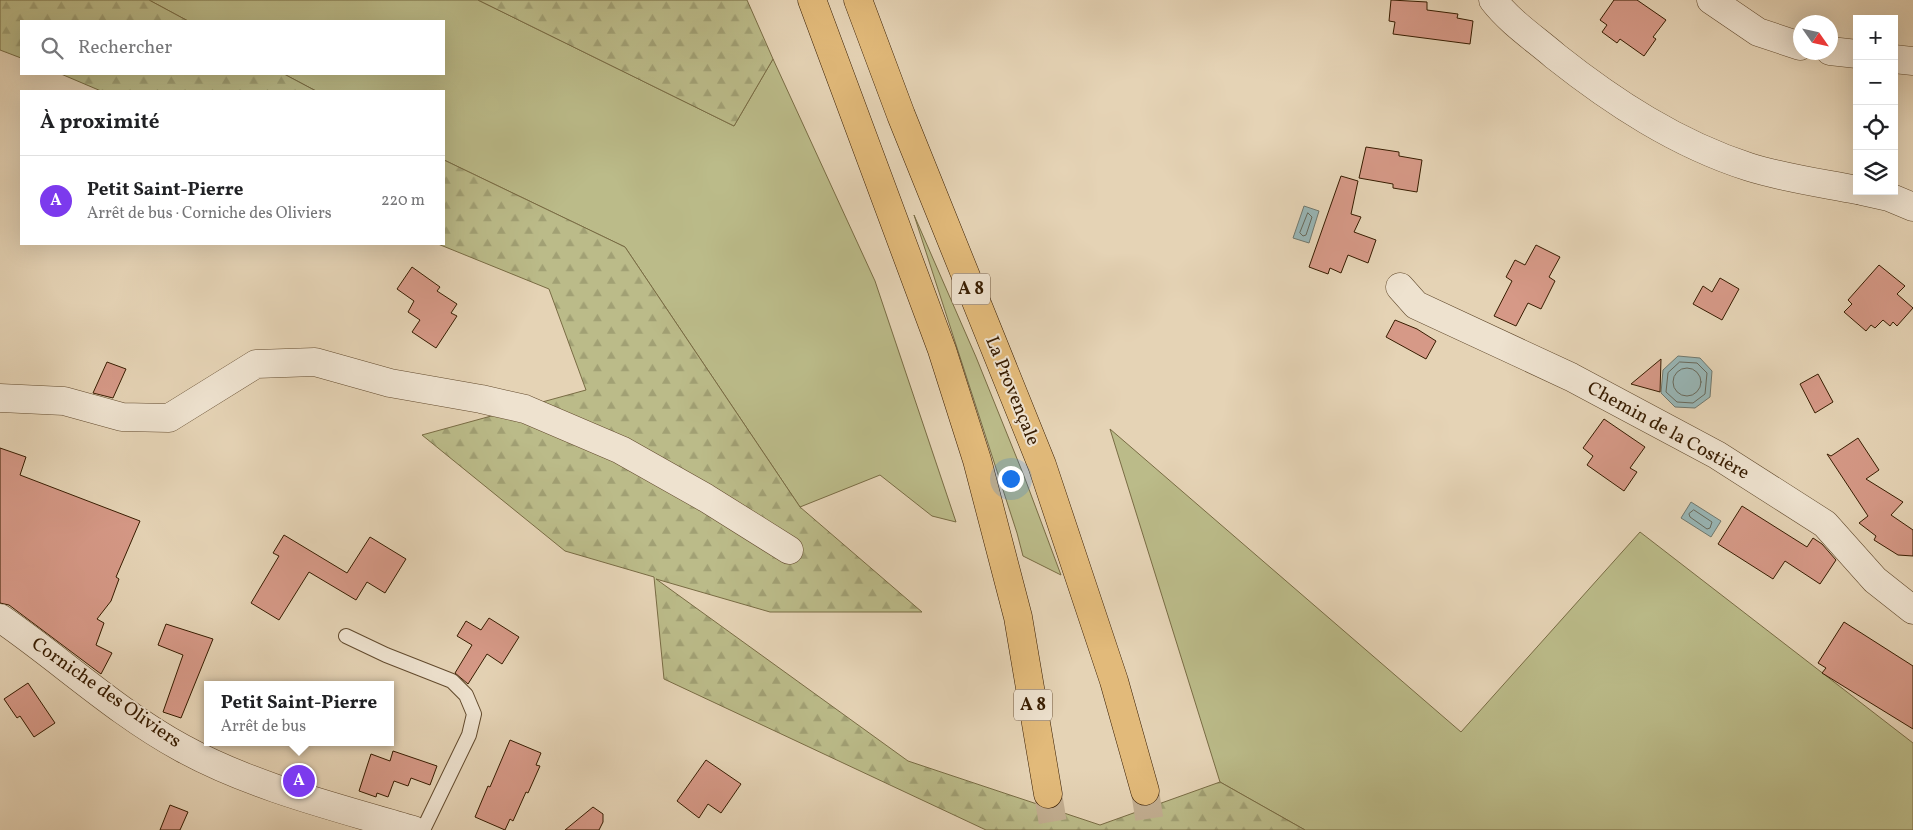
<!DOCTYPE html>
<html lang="fr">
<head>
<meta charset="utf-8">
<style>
  :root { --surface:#fff; --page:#f6f6f6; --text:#202124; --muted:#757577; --line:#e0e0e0; --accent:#7c3aed }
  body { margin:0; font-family:Vollkorn,serif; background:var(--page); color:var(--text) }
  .controls { position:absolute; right:15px; top:15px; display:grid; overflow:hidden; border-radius:0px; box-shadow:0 5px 20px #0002 }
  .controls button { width:45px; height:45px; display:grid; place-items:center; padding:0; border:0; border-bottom:1px solid var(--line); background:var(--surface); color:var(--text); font:25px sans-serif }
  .compass { position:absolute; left:1793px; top:15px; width:45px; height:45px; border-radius:50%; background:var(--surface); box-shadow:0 5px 20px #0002; rotate:124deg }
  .you { position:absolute; left:1010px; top:478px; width:18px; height:18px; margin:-12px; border:4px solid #fff; border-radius:50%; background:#1a73e8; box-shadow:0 0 0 8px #1a73e833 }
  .badge { display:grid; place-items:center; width:32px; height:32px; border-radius:50%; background:var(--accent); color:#fff; font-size:16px; font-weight:700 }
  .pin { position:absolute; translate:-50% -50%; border:2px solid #fff; box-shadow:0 1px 5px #0006 }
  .popup { position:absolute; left:204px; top:681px; width:190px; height:65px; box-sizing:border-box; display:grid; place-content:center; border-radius:0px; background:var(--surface); filter:drop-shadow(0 1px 4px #0005); font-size:16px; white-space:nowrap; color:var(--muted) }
  .popup b { font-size:19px; color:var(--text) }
  .popup::after { content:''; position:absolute; left:50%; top:100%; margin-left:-10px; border:10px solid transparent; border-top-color:var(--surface) }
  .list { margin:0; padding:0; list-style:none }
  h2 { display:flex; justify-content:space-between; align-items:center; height:65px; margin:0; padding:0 20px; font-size:21px }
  h2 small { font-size:16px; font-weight:400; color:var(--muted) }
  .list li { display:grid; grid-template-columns:32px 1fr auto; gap:15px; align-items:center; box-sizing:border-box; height:90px; padding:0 20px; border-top:1px solid var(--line) }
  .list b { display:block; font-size:19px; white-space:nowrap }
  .list p { margin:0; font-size:16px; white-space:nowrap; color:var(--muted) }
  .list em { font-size:16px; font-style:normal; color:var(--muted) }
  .icon { flex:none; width:28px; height:28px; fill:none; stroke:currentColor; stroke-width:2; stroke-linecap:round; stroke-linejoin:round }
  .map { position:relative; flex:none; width:1913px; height:830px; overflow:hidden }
  .search { position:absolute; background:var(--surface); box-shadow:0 5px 20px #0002; left:20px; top:20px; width:425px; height:55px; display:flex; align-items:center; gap:12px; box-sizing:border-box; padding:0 18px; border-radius:0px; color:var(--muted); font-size:19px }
  .panel { position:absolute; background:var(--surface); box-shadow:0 5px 20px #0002; left:20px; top:90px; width:425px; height:155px; border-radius:0px }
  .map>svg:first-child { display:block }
</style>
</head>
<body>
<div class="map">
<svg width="1913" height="830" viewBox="0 0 1913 830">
  <defs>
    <pattern id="forest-firs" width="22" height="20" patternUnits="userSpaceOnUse" patternTransform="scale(1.25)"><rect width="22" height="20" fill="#bbbb89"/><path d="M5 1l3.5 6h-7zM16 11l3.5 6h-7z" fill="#a1a074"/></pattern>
  </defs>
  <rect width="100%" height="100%" fill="#e5d3b5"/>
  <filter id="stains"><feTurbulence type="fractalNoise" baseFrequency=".004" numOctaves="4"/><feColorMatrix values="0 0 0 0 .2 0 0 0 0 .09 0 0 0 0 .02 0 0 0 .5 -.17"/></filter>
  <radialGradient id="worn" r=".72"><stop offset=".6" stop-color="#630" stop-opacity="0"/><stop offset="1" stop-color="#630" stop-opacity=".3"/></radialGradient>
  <g fill="#bbbb89" stroke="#796c44">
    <polygon points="149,0 478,0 734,126 773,59 875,281 956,522 932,516 880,475 800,507 625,247 444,160 444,91 316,91 284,74 444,74 444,21 188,21"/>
    <polygon points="914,215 976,357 1024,476 1061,575 1023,556 1017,533"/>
    <polygon points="1110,429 1461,732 1640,532 1913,743 1913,830 1305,830 1220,782"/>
  </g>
  <g fill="url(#forest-firs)" stroke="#796c44">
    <polygon points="0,0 149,0 188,21 21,21 21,58 0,50"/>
    <polygon points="478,0 747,0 773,59 734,126"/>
    <polygon points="61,74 284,74 316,91 101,91"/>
    <polygon points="444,160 625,247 800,507 922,612 770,612 656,579 908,761 1100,825 1220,782 1305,830 986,830 664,679 654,577 565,551 422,435 586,390 549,289 438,244 444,244"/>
  </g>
  <g fill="#98b6b6" stroke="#71786d">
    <polygon points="1304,206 1319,211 1309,243 1293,238"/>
    <polygon points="1678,356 1700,358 1712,371 1710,397 1695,408 1675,407 1661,393 1663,370"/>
    <polygon points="1691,502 1721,521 1711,537 1681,518"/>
  </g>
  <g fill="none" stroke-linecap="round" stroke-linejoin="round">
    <g stroke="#68695b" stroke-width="1">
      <polygon points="1308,213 1312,217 1306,235 1303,236 1300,233"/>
      <polygon points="1680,362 1697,363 1707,373 1705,394 1693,403 1677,402 1666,392 1668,373"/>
      <circle cx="1687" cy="382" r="14"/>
      <polygon points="1694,510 1712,522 1710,528 1707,529 1690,517 1689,514"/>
    </g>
  </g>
  <g fill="#d69987" stroke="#371c00">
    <polygon points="1391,0 1427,2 1427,10 1458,14 1457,18 1473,21 1470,44 1393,34 1395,22 1389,21"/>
    <polygon points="1614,0 1637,0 1666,20 1653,37 1656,39 1644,56 1620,39 1617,43 1602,32 1607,25 1600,20"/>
    <polygon points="1366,147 1399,152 1399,156 1422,160 1417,192 1393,188 1393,184 1359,178"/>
    <polygon points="1341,176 1358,181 1351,214 1361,217 1354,232 1376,240 1368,263 1348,255 1341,273 1330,268 1328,274 1309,267"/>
    <polygon points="1536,245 1560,257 1549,277 1555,281 1541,309 1528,303 1516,326 1494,316 1512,281 1506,277 1515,260 1525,265"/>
    <polygon points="1879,265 1905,286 1897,294 1913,308 1897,326 1893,322 1890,326 1883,320 1875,328 1871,325 1866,331 1844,312 1852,304 1848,300"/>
    <polygon points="412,267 440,287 437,291 457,304 451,313 457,316 436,348 412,332 420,320 408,312 414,301 397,289"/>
    <polygon points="1720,278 1739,289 1722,320 1693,304 1703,286 1712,292"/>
    <polygon points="1395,320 1417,329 1436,341 1426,359 1386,337"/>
    <polygon points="1661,359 1660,392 1631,384"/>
    <polygon points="107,362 126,369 113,398 93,393"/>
    <polygon points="1818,374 1833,402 1815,413 1800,384"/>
    <polygon points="1604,419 1645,447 1630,468 1637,472 1624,491 1587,465 1593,456 1583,448"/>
    <polygon points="1858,438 1879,470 1866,479 1903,502 1891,515 1913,530 1913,556 1898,555 1874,540 1876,536 1859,523 1868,516 1827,454 1831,456"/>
    <polygon points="0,448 26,457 20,475 140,521 116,577 119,579 111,601 97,619 104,623 96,645 112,653 101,674 9,605 0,603"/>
    <polygon points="1742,506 1807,547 1813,538 1822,544 1836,560 1820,584 1785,561 1773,579 1718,544"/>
    <polygon points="284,535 347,573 370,537 406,559 385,593 367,582 356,600 309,572 279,620 251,603 279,556 273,553"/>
    <polygon points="489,618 519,637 502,664 487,654 468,684 455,673 472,645 457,636 466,621 481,630"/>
    <polygon points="1844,622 1913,666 1913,729 1822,673 1826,668 1818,663"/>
    <polygon points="166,624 213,639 181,718 163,712 183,655 158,645"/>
    <polygon points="28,683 55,723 34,737 20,716 17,718 4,699"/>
    <polygon points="510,740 541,753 536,765 540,766 528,793 526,792 513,821 510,819 505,830 475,817 488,786 490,787"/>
    <polygon points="393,751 437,766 430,785 411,778 408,786 394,781 388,797 377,793 376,797 359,791 371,754 390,761"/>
    <polygon points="706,760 741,784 721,813 708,804 699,818 677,801"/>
    <polygon points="170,805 188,812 180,830 160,830"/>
    <polygon points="593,807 603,814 603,822 599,830 565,830"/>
  </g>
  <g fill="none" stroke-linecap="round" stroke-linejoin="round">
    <g stroke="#c2ae91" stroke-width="28" stroke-dasharray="28 14" stroke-linecap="butt">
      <polyline points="1145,791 1151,830"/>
      <polyline points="1048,794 1054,830"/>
    </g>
    <g stroke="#624a2d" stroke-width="16">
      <polyline id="service" points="346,636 386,655 452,681 466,695 474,714 469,735 423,830"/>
    </g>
    <g stroke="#624a2d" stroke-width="29">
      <g id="minor">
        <path d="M1493 0C1510 22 1534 38 1555 56 1613 102 1677 144 1749 167 1784 178 1821 183 1857 190"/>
        <polyline points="1711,0 1758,32 1800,46"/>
        <polyline points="1830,51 1857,54"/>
        <polyline points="1894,59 1913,61"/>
        <polyline points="1862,191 1889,197 1913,207"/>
        <polyline points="1400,287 1416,305 1571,377 1717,455 1825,524 1875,580 1913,610"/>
        <polyline points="0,398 64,401 122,417 169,418 256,364 315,362 390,383 481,399 525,409 621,450 706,498 789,550"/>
      </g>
    </g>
    <g stroke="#624a2d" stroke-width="29">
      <path id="tertiary" d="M0 618C61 660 116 712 182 748 253 787 336 807 413 830"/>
    </g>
    <g stroke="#371c00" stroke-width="29">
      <g id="motorway">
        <polyline points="812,0 942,350 977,460 1018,617 1048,794"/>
        <polyline points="858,0 901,115 1042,465 1114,681 1145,791"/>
      </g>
    </g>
    <use href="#service" stroke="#eee2cf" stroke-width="14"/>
    <use href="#minor" stroke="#eee2cf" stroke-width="28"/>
    <use href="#tertiary" stroke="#eee2cf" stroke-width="28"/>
    <use href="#motorway" stroke="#e2ba7a" stroke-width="28"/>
  </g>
  <g text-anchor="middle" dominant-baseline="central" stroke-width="4" stroke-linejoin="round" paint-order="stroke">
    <g fill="#eee2cf" stroke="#6e573e" stroke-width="1">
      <rect x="952" y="273.5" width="38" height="31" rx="4"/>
      <rect x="1014" y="689.5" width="38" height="31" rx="4"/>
    </g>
    <g font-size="18" font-weight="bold" fill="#371c00">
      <text x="971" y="289">A 8</text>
      <text x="1033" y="705">A 8</text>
    </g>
    <g font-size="19" fill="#371c00" stroke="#eee2cf">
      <text transform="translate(1012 391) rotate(68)">La Provençale</text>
      <text transform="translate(1668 431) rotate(29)">Chemin de la Costière</text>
      <text transform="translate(106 693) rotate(35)">Corniche des Oliviers</text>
    </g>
  </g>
  <rect width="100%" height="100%" filter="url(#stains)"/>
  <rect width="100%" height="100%" fill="url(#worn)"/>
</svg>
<div class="controls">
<button>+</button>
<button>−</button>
<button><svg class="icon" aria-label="locate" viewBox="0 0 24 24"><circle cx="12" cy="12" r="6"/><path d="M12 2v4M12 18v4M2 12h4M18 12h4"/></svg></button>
<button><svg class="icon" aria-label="layers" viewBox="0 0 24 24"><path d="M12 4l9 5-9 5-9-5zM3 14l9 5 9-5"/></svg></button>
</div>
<svg class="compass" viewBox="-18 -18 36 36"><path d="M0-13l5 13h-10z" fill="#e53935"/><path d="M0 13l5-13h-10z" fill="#757577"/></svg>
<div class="you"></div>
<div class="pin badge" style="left:299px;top:781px">A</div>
<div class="popup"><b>Petit Saint-Pierre</b>Arrêt de bus</div>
<div class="search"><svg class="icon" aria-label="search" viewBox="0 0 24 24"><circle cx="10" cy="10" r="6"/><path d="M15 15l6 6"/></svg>Rechercher</div>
<section class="panel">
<h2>À proximité<small></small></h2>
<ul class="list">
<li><span class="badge">A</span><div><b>Petit Saint-Pierre</b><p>Arrêt de bus · Corniche des Oliviers</p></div><em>220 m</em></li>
</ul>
</section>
</div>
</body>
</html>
